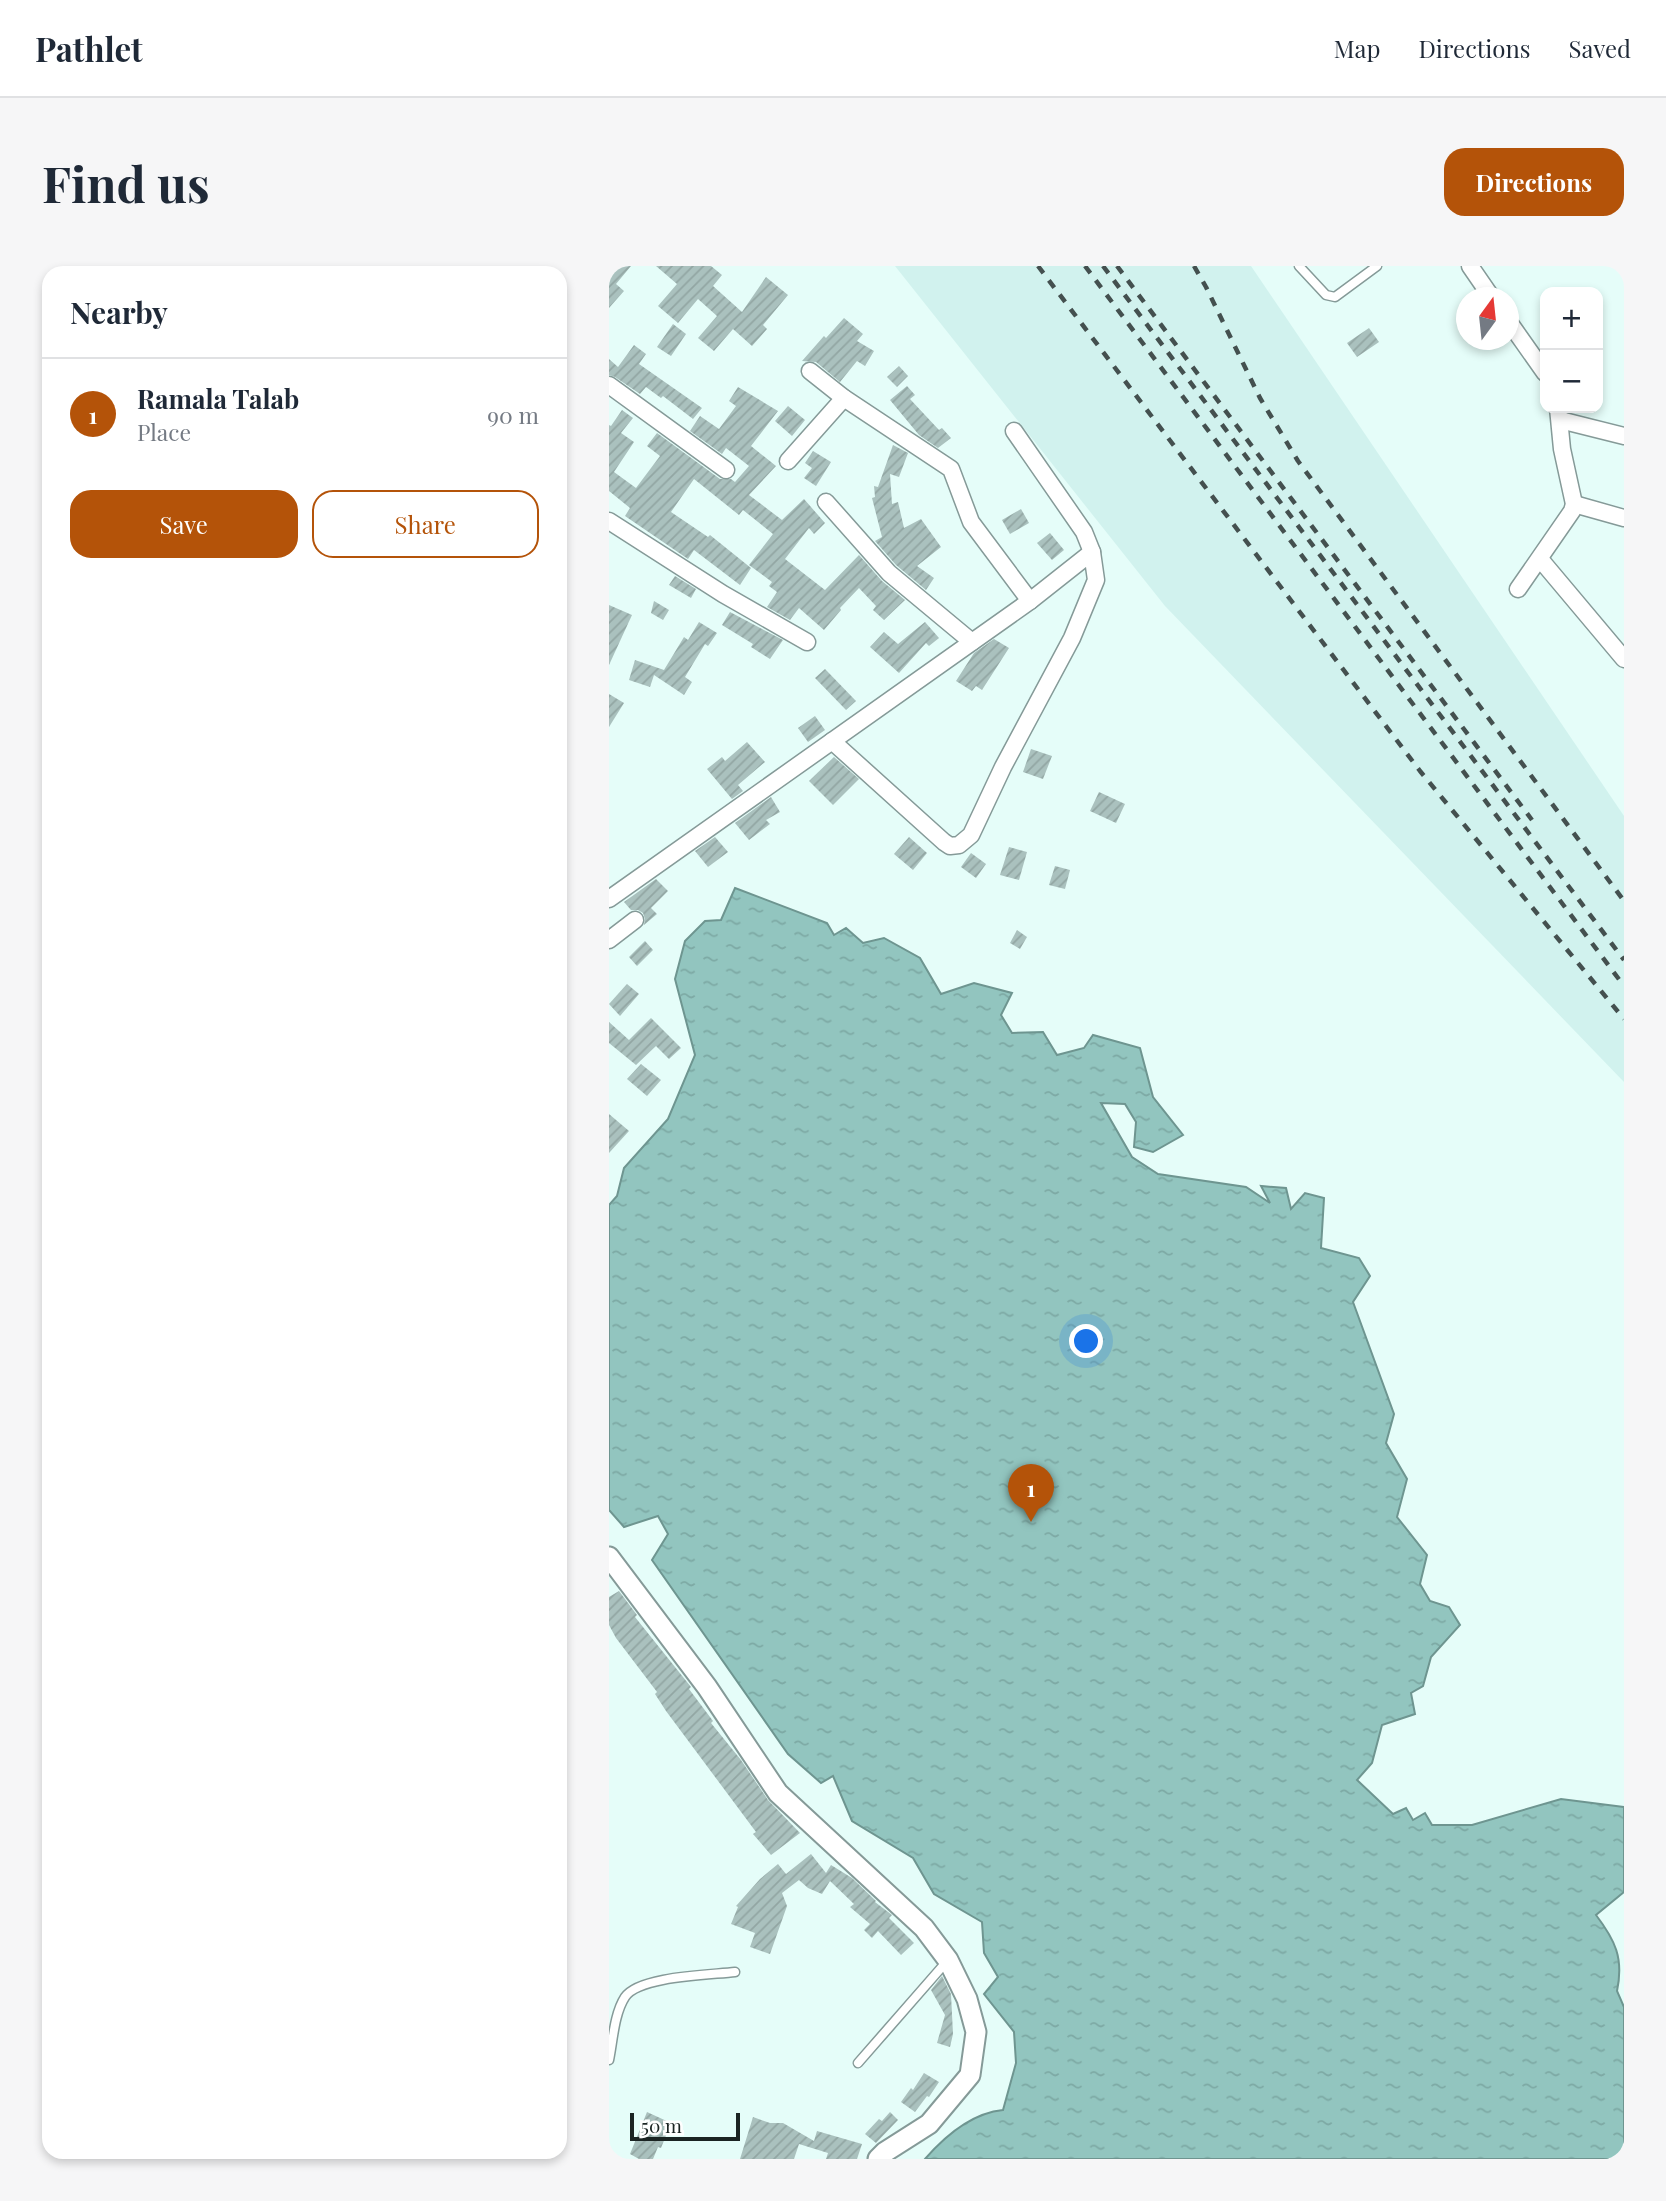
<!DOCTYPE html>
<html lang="en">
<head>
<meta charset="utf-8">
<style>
  :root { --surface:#fff; --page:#f6f6f7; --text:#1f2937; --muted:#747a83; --line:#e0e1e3; --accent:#b45309 }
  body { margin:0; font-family:"Playfair Display",serif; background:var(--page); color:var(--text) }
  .controls { position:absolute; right:21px; top:21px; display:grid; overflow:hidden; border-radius:14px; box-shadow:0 4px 10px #0003 }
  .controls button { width:63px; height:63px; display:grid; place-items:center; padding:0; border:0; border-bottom:2px solid var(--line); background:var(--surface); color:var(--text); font:35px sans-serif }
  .compass { position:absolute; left:847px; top:21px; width:63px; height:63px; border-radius:50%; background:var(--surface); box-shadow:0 4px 10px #0003; rotate:15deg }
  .scale { position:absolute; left:21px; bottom:18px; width:110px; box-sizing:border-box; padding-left:7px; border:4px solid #1b2423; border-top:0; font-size:19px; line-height:24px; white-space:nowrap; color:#1b2423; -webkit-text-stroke:5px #fff; paint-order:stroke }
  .you { position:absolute; left:478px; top:1076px; width:24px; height:24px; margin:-18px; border:5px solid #fff; border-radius:50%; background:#1a73e8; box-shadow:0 0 0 10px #1a73e833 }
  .badge { display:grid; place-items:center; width:46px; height:46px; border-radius:50%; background:var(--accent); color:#fff; font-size:23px; font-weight:700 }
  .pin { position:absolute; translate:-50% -58px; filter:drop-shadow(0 2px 4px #0008) }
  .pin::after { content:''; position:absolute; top:37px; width:24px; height:21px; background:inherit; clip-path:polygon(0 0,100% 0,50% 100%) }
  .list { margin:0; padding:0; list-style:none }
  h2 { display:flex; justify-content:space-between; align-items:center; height:91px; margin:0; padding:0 28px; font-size:30px }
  h2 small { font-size:23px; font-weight:400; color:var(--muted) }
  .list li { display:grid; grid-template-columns:46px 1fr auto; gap:21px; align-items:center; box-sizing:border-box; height:112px; padding:0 28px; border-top:2px solid var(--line) }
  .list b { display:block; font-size:26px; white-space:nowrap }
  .list p { margin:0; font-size:23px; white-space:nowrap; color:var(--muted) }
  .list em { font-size:23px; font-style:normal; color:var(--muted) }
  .actions { display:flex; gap:14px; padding:21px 28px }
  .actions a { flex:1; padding:16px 0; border:2px solid var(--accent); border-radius:21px; text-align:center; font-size:24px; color:var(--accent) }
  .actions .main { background:var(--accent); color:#fff }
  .map { position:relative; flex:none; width:1015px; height:1893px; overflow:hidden; border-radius:21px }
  header { display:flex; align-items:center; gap:42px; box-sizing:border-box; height:98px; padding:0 35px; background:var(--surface); border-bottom:2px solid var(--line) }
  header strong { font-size:33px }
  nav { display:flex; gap:38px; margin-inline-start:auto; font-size:24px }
  .intro { display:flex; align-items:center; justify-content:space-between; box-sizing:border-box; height:168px; padding:0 42px }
  h1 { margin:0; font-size:49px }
  .button { padding:18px 32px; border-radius:21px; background:var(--accent); color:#fff; font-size:24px; font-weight:700 }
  main { display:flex; gap:42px; padding:0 42px }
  aside { flex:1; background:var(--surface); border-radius:21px; box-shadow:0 4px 10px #0003 }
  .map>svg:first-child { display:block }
</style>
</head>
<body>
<header>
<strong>Pathlet</strong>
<nav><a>Map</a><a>Directions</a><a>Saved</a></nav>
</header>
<div class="intro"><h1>Find us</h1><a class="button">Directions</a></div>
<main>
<aside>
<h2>Nearby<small></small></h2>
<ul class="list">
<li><span class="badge">1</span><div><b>Ramala Talab</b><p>Place</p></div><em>90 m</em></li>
</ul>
<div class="actions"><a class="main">Save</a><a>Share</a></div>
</aside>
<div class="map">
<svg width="1015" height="1893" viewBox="0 0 1015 1893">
  <defs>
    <pattern id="water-ripples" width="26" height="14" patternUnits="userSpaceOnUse" patternTransform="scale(1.75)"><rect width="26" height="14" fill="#92c5bf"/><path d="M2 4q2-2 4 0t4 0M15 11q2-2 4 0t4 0" fill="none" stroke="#7da9a4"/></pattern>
    <pattern id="building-hatch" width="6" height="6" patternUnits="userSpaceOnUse" patternTransform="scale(1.75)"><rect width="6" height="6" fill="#aac1be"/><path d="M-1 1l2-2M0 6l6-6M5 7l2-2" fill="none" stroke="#92a6a3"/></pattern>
  </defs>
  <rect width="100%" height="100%" fill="#e5fdf9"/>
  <polygon fill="#d1f2ee" points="286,0 642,0 1015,550 1015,816 556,340"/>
  <path fill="url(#water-ripples)" stroke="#6e9590" stroke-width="2" d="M126 622 218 657 225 669 237 662 254 677 275 672 311 692 332 728 365 717 403 727 392 749 403 767 434 766 448 789 475 782 484 769 531 782 544 831 574 869 544 886 525 881 527 856 516 838 492 837 523 891 549 908 637 921 661 937 652 920 677 922 682 943 696 927 715 932 712 982 750 992 761 1010 744 1036 785 1148 777 1177 798 1213 788 1251 818 1289 811 1318 821 1335 840 1341 851 1359 822 1391 814 1420 802 1427 806 1448 773 1459 763 1497 748 1514 784 1548 797 1542 804 1554 816 1547 823 1559H863L952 1533 1015 1541V1626L987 1649C1006 1674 1015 1692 1008 1725L1015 1741V1893H316C336 1870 363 1847 394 1844L407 1797 405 1766 375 1728 389 1711 375 1687 373 1656 325 1628 304 1592 243 1555 224 1510 212 1517 179 1488 43 1294 59 1268 49 1250 15 1261 0 1244V939L8 930 15 902 59 853 86 789 66 713 76 675 96 655 112 654Z"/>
  <g fill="url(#building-hatch)">
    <polygon points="0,0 22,0 7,18 15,25 0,42"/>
    <polygon points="47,0 102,0 113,9 104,20 133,46 157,11 179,29 154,59 158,63 143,80 124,63 105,85 89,72 108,50 89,33 69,57 49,40 68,18"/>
    <polygon points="235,52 254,68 248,75 265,85 256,100 248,95 231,116 207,96 193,95 215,70 217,72"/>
    <polygon points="64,58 77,68 62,90 48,81"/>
    <polygon points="760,62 770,76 748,91 738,77"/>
    <polygon points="25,79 37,88 30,98 93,142 84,153 54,130 52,132 37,121 31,128 6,111 0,109 0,93 9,101"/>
    <polygon points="290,100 299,110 288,121 278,111"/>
    <polygon points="298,120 306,129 301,133 330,164 333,162 342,172 329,182 310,169 281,134"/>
    <polygon points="129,121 169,145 142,180 167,200 140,229 173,254 195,233 216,257 205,268 200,262 176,293 216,324 250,289 273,315 296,334 275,354 264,344 267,340 250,322 231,342 232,344 215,364 190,342 181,354 158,341 168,326 160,320 163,316 140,299 164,268 134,244 130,249 85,213 62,246 99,271 101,269 142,302 131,319 85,284 79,293 16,250 21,242 0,225 0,159 2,160 13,144 24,152 12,167 25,176 5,206 27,222 51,190 38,180 48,167 111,213 122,213 126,216 140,200 117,182 113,188 81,165 91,150 110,163 127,140 120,135"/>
    <polygon points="179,140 196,154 183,170 166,155"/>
    <polygon points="284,179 299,187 290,211 281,208 283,238 289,236 295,262 312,253 332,281 308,300 325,312 317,324 287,299 266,275 273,271 263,232 266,231 265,220 269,221"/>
    <polygon points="204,185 222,196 207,220 195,212 203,202 196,197"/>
    <polygon points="412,243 420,257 401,268 393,254"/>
    <polygon points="441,267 455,284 443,294 428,277"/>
    <polygon points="66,310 87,323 82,332 60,319"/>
    <polygon points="45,335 60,344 54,354 42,347"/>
    <polygon points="0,339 23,349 0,399"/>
    <polygon points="121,346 174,374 161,393 142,381 144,378 113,359"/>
    <polygon points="90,356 108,367 99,380 96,378 76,411 83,416 75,429 45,409 41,421 20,414 26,394 55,404 75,371 79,374"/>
    <polygon points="316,356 330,372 320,380 317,377 290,407 261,381 275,366 289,378"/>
    <polygon points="385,373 400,382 373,424 367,420 363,425 347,415 365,387"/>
    <polygon points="216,403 247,435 237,444 206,412"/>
    <polygon points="0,428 15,437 0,461"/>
    <polygon points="206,450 216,464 199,476 189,462"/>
    <polygon points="138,476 156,496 129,519 134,525 123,533 98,503 113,491 116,495"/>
    <polygon points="422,483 443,490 434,513 414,506"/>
    <polygon points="225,491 250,513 224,539 200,515"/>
    <polygon points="490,526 516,538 507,557 481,545"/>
    <polygon points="162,531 171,546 157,554 161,558 140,574 126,557"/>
    <polygon points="106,571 119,586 99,601 86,585"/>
    <polygon points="300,571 318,587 304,604 285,588"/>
    <polygon points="400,581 418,586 410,614 391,609"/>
    <polygon points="362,587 377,598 367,612 352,601"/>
    <polygon points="446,600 461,604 456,623 440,619"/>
    <polygon points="47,613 59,625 42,642 48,648 35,659 36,653 34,647 29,644 22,644 15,636"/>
    <polygon points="408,664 418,671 411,683 401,677"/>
    <polygon points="36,675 44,684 28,700 20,691"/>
    <polygon points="18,718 30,728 11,750 0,738"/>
    <polygon points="42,752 72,782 60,793 47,780 27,799 0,777 0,756 20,774"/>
    <polygon points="32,798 52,814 38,830 18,813"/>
    <polygon points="0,848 20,865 0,887"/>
    <polygon points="10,1325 28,1349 26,1351 82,1421 80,1423 104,1455 102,1457 132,1494 159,1534 191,1567 162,1589 144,1568 147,1566 57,1445 46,1428 48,1426 7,1372 0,1359 0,1331"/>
    <polygon points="202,1588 217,1607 222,1599 243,1612 267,1635 266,1636 283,1649 280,1652 305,1677 292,1689 269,1665 263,1672 255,1664 261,1658 241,1641 245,1638 221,1615 213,1628 199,1622 190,1614 173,1627 178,1640 161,1688 141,1681 146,1667 122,1658 129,1641 127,1640 151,1613 169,1598 177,1608"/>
    <polygon points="333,1710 342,1728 344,1768 341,1781 328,1777 336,1749 322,1724"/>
    <polygon points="315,1807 330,1816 320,1831 318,1830 306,1846 292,1836 302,1822 304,1824"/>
    <polygon points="38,1846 62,1857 52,1882 49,1881 44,1893 30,1893 21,1888"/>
    <polygon points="281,1846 289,1854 267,1877 256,1868 270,1853 273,1855"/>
    <polygon points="144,1851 161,1857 174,1857 205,1875 208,1865 253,1878 248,1893 217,1893 219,1887 190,1878 185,1893 131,1893"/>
  </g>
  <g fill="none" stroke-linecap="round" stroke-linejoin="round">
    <g stroke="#859a98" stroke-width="11">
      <g id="service">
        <polyline points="690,0 717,29 726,31 768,0"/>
        <path d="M0 1794C4 1775 5 1748 16 1731 30 1710 101 1709 126 1706"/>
        <polyline points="249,1797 339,1694"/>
      </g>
    </g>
    <g stroke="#859a98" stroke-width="19">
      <g id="minor">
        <polyline points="861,0 883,32"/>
        <polyline points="900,56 936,107"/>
        <polyline points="201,105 235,132 342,203 362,256 421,335"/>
        <polyline points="0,119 117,204"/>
        <polyline points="951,154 1015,170"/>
        <polyline points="179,195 235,132"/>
        <polyline points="217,236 280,307 363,376"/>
        <polyline points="965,238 1015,252"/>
        <polyline points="0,255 114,328 198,376"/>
        <polyline points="931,293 1015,393"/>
        <polyline points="909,323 963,245 965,238 953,183 949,142"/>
        <polyline points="223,475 335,576 341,580 350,579 362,569 394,501 463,372 487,314 483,286 475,266 405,165"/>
        <polyline points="0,633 421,335 483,286"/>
        <polyline points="0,674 26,654"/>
      </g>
    </g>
    <g stroke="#859a98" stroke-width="23">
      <polyline id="tertiary" points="0,1291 98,1421 169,1527 315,1662 339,1694 358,1733 367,1766 361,1809 320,1858 276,1886 269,1893"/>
    </g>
    <use href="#service" stroke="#fff" stroke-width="8"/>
    <use href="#minor" stroke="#fff" stroke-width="16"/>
    <use href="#tertiary" stroke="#fff" stroke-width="19"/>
    <g stroke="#44504f" stroke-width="4.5" stroke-dasharray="9 9" stroke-linecap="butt">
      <polyline points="429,0 811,505 1015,753"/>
      <polyline points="476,0 1015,720"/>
      <polyline points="494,0 1015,694"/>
      <polyline points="508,0 923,554"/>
      <polyline points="585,0 597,21 651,132 689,195 1015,635"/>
    </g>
  </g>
</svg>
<div class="controls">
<button>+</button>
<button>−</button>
</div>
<svg class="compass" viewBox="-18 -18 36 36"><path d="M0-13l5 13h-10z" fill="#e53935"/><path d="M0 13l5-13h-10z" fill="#747a83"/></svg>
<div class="scale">50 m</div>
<div class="you"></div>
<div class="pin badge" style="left:422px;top:1256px">1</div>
</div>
</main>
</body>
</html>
